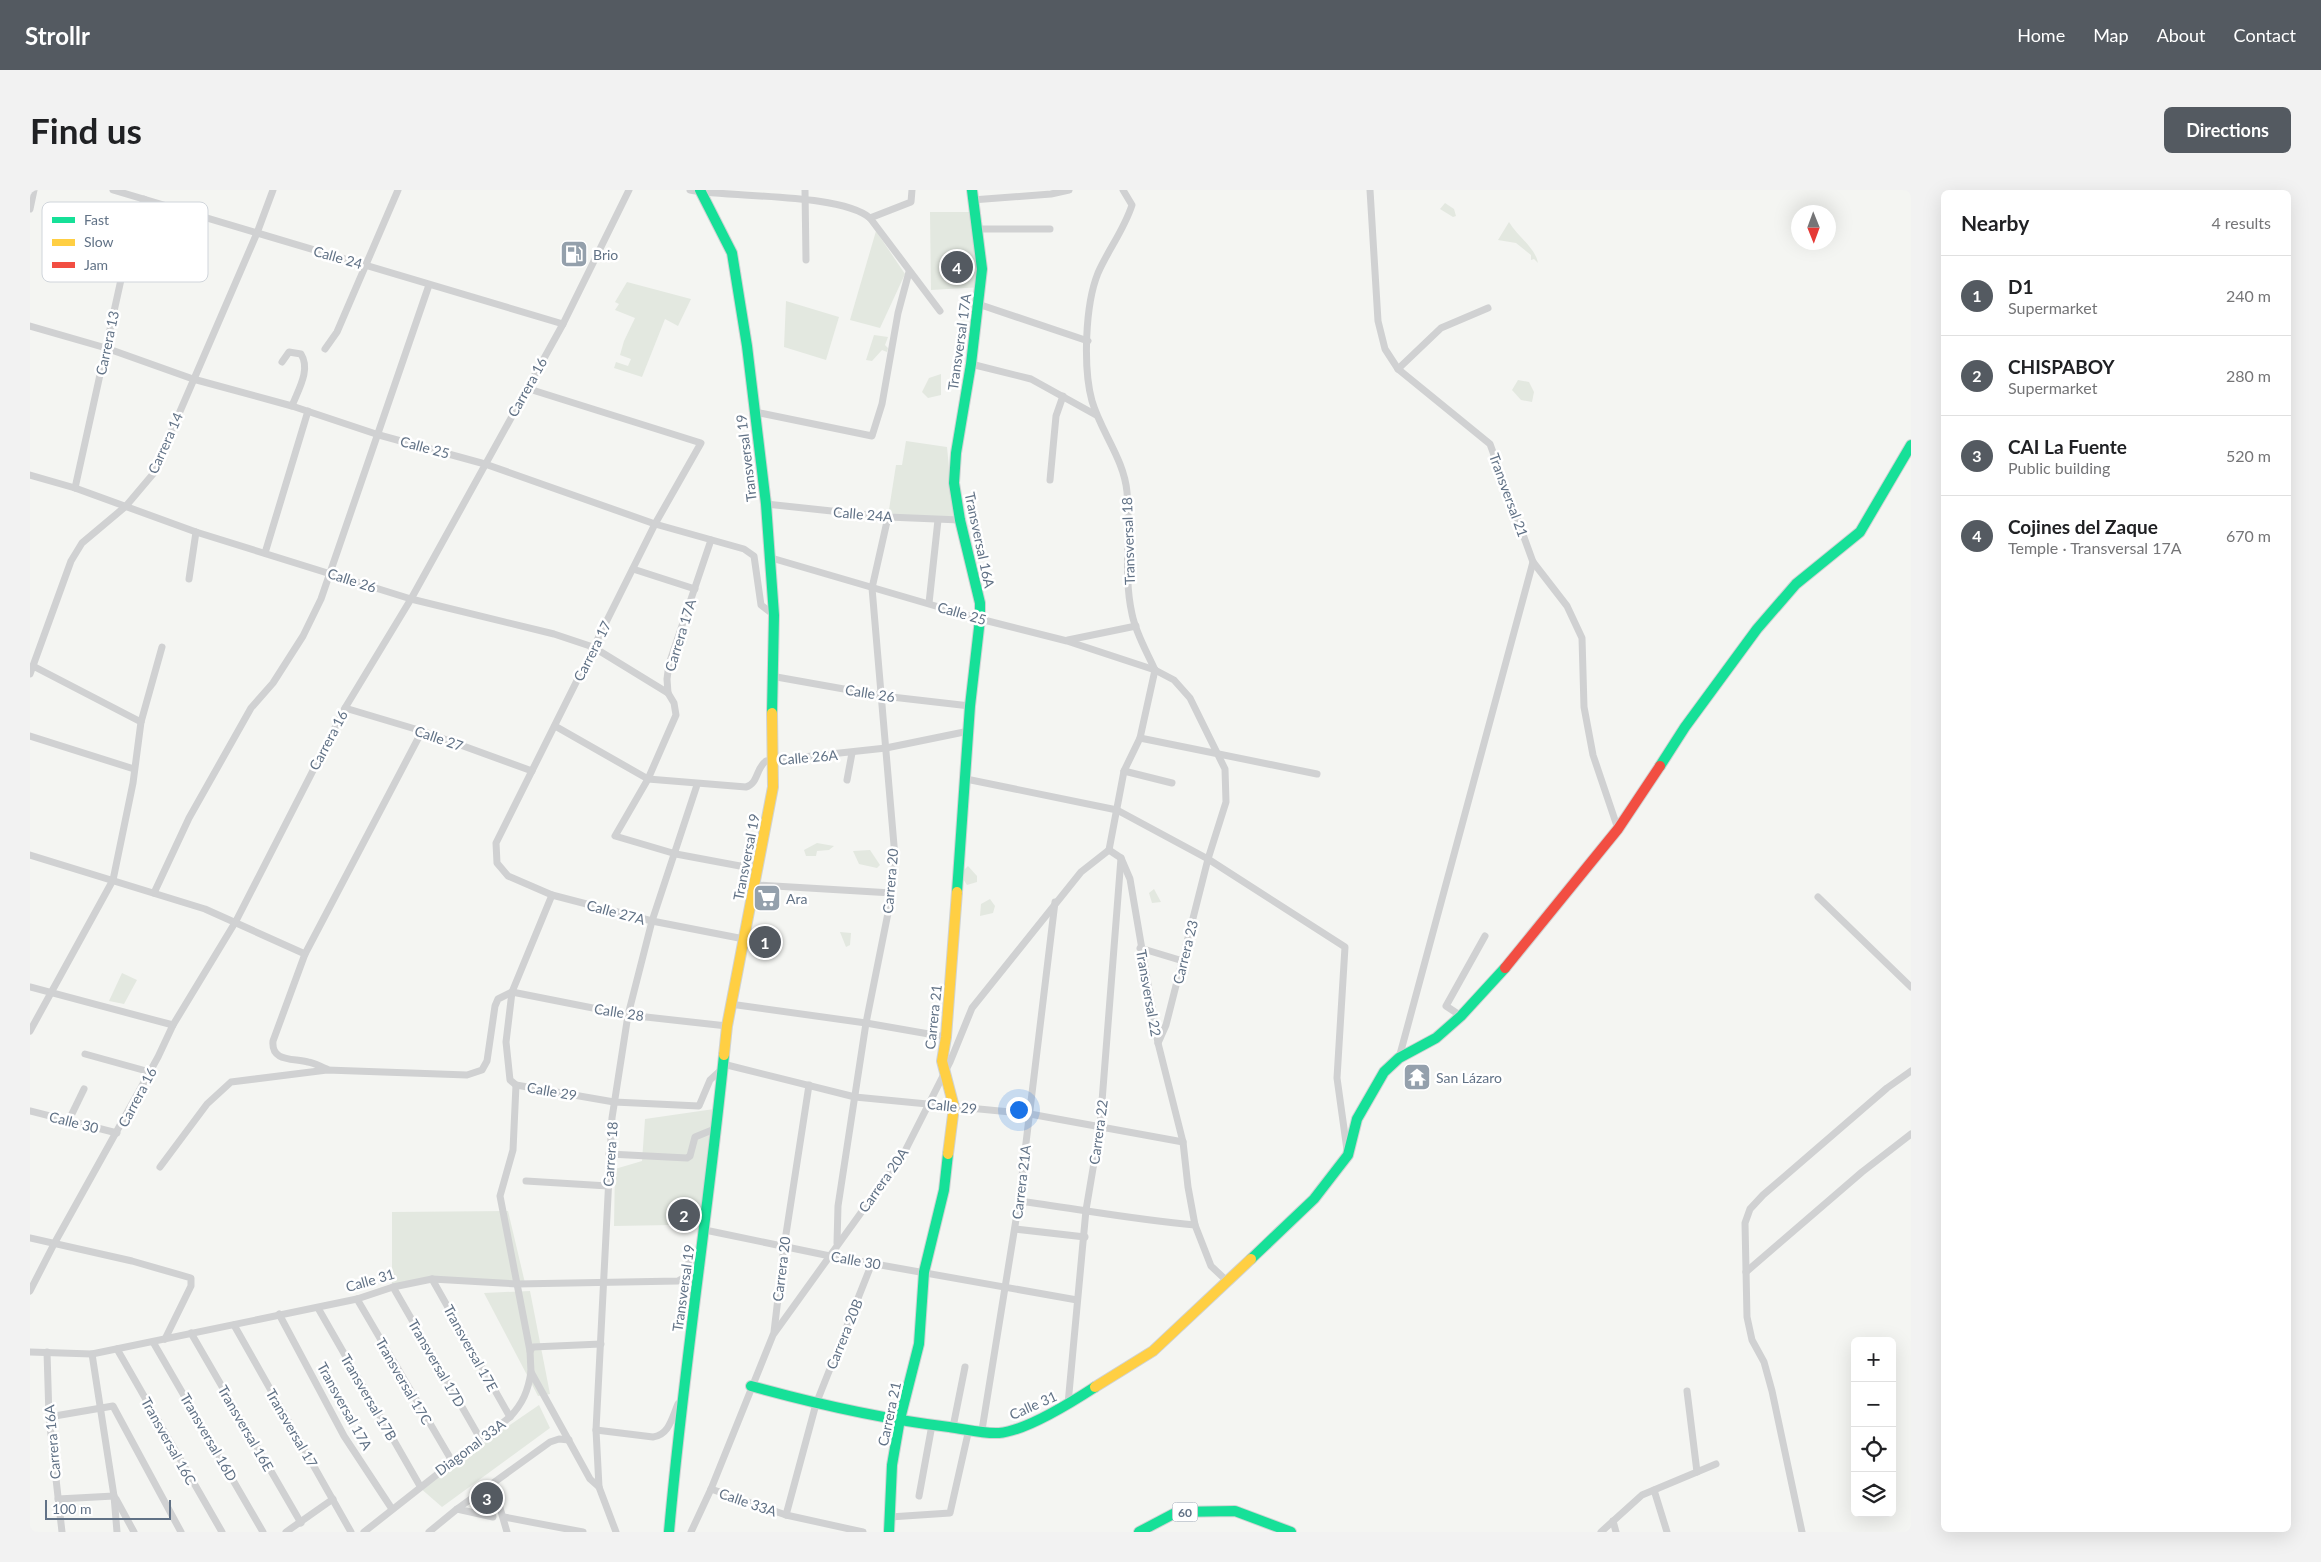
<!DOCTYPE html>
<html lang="en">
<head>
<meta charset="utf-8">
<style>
  :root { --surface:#fff; --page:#f2f2f2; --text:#202124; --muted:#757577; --line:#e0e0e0; --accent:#545a61 }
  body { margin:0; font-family:Lato,sans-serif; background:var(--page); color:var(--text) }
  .controls { position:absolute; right:15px; bottom:15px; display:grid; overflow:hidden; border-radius:8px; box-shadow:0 5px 20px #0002 }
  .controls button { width:45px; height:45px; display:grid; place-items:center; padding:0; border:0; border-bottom:1px solid var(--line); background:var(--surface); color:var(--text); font:25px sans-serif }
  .compass { position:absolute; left:1761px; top:15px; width:45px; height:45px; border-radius:50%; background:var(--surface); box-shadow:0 5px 20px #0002; rotate:179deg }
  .scale { position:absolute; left:15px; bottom:12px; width:126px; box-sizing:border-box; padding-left:5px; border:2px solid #617286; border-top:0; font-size:14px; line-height:18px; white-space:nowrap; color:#617286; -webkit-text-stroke:4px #fff; paint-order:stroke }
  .you { position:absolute; left:988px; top:919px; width:18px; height:18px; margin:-12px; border:4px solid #fff; border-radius:50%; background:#1a73e8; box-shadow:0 0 0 8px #1a73e833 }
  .badge { display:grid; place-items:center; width:32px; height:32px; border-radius:50%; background:var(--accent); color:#fff; font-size:16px; font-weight:700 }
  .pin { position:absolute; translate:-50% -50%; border:2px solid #fff; box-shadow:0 1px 5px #0006 }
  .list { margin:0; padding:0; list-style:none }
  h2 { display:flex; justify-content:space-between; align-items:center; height:65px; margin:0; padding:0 20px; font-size:21px }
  h2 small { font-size:16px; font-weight:400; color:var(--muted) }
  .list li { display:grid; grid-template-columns:32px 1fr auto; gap:15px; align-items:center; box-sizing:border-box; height:80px; padding:0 20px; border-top:1px solid var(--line) }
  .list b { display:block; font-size:19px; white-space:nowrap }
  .list p { margin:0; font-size:16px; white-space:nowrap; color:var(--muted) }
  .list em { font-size:16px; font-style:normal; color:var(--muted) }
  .icon { flex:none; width:28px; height:28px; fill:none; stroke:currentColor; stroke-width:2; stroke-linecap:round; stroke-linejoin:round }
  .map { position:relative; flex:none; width:1881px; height:1342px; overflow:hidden; border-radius:8px }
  header { display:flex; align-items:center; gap:30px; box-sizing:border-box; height:70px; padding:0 25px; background:var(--accent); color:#fff }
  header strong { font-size:24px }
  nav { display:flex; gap:28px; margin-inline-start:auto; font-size:18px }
  .intro { display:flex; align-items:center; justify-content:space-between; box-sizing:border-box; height:120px; padding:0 30px }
  h1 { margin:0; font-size:35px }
  .button { padding:12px 22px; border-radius:8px; background:var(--accent); color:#fff; font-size:18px; font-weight:700 }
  main { display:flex; gap:30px; padding:0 30px }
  aside { flex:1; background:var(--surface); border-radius:8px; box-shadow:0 5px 20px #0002 }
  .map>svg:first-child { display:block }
</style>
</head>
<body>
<header>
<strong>Strollr</strong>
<nav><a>Home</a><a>Map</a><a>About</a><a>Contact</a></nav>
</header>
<div class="intro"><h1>Find us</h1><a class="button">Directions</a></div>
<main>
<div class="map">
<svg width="1881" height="1342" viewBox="0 0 1881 1342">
  <rect width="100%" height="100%" fill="#f4f5f2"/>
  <g fill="#e3e8e0">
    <polygon points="1415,13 1424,19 1426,26 1423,27 1410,19"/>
    <polygon points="900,22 946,22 953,97 901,100"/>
    <path d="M1479 32C1487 46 1505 57 1508 73L1504 69 1501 70V65L1486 53 1468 50Z"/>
    <polygon points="846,41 875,84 850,138 820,130"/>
    <polygon points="597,92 661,109 648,136 635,129 612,187 584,178 586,172 598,176 601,169 590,165 594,151 605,128 585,120 589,114 585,112"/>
    <polygon points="756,111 809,127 796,170 754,157"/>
    <polygon points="844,145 858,147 855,155 858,158 857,162 852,160 842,171 836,170"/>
    <polygon points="911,184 911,205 898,208 892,202 899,188"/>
    <polygon points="1488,190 1499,192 1504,202 1502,212 1491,210 1482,200"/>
    <polygon points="876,251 917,257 924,329 858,326 866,275 872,275"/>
    <polygon points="787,653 804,656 799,660 787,661 786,666 776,666 774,660"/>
    <polygon points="840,660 850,675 847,678 829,674 823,661"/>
    <polygon points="938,676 947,686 947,692 937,695 930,684"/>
    <polygon points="1124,699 1131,712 1122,713 1119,703"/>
    <polygon points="960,709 965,716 963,723 950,726 951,714"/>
    <polygon points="810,742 821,743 820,755 816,757"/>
    <polygon points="92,783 107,790 94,814 79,811"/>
    <polygon points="691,918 679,1019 662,1025 643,1025 642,1035 584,1036 585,979 612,971 615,929"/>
    <polygon points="478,1021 495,1093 362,1093 362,1022"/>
    <polygon points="500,1101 520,1204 508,1206 454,1103"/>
    <polygon points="509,1215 520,1238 412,1317 389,1297"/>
  </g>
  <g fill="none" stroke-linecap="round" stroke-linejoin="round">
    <g stroke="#d0d3d3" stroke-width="12">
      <g id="fast">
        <polyline points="670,0 702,63 717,156 736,314 744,425 742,523"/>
        <polyline points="1630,576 1655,537 1727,439 1766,394 1830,342 1881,255"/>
        <polyline points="927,702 940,516 950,429 950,413 930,330 924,293 926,263 941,174 952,79 942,0"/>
        <polyline points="1221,1069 1284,1009 1318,965 1327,929 1354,882 1369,868 1406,848 1431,826 1475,778"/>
        <path d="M721 1196C786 1214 852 1229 919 1237 935 1239 953 1244 969 1243 996 1241 1042 1212 1065 1197"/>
        <path d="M639 1342C653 1182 678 1024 694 865"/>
        <polyline points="859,1342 862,1275 870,1229 889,1154 894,1082 914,1000 918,964"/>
        <polyline points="1109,1342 1147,1322 1205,1321 1261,1342"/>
      </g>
    </g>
    <g stroke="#d0d3d3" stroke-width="12">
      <g id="slow">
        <polyline points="694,865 697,836 743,597 742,523"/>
        <polyline points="918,964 924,917 912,871 916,847 927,702"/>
        <polyline points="1065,1197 1123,1161 1221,1069"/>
      </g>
    </g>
    <g stroke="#d0d3d3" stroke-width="12">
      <polyline id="jam" points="1475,778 1588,639 1630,576"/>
    </g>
    <g stroke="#d0d1d2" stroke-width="7">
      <polyline points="83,0 533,134"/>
      <path d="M660 0C704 8 810 3 840 28L910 121"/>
      <polyline points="775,0 776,70"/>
      <path d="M1093 0 1102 15C1094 40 1078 60 1068 83 1055 115 1053 178 1062 211 1071 242 1094 269 1097 302 1101 342 1093 384 1102 424 1106 444 1117 462 1125 480"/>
      <polyline points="1340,0 1348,131 1355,159 1368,179 1460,254 1503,372 1537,416 1552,448 1554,517 1563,565 1588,639"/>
      <polyline points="942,10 1021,4 1039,0"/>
      <polyline points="0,19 4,0"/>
      <polyline points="840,28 881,12 882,0"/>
      <polyline points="946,39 1020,39"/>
      <polyline points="948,114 1058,151"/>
      <polyline points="0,136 76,158 163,189 262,216 349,245 455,274 625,334 714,359 724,366 731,415 744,425"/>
      <polyline points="295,159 307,142 368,0"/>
      <path d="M252 172 259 162 271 164C281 180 268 200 262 216"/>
      <polyline points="941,174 1001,189 1066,225"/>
      <polyline points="1368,179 1411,138 1458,118"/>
      <polyline points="496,198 671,253 625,334 466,653 467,673 478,686 522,705 622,731 714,749"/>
      <polyline points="725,222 842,246 852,214 868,123 879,82"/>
      <polyline points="0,285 45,298 166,342 381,409 524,444 563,457 638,503"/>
      <polyline points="1020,290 1026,226 1033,206"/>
      <polyline points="45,298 94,76 114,9"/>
      <polyline points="736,314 858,327 930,330"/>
      <polyline points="681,350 639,474 637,489 638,503 644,513 646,525 618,589 585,646 646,664 710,676 719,673 731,655"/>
      <polyline points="235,363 278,221"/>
      <polyline points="738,367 950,429 1037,451 1125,480 1144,490 1160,508 1195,579 1196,612 1178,669 1136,835 1128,853"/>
      <polyline points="603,379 665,399"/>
      <polyline points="159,389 166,342"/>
      <polyline points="899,413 908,330"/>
      <polyline points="1038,450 1106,436"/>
      <polyline points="3,476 111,532"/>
      <polyline points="0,484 41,371 52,353 96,316 123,284 227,43 243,0"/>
      <polyline points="741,486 853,506 940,516"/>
      <polyline points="315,518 392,541 502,581"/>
      <path d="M525 536 618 589 716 597C728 594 726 578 736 571L856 558 939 541"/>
      <polyline points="0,546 104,579"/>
      <polyline points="1110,548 1287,584"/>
      <polyline points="1094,581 1142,593"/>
      <polyline points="936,589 1087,620 1178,669 1315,757 1307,888 1317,960"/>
      <polyline points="817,590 822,563"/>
      <polyline points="1079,660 1091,668 1100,689 1128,853 1153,952 1158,997 1165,1035 1181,1076 1198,1092"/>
      <polyline points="1079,660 1094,581 1110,548 1125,480"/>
      <polyline points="0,665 175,719 275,764 392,541"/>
      <polyline points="726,695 862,703"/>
      <polyline points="124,703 159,628 221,518 243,493 273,446 291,409 399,95"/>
      <polyline points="522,705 482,802 476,852 480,890 486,895 584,912 669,916 680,890 692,879"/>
      <polyline points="1788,707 1881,797"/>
      <polyline points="1110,758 1153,771"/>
      <path d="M275 764 243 851C241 872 263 868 278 872 285 873 291 877 297 879"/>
      <polyline points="0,797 143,835"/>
      <polyline points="700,814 836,833 916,847"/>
      <polyline points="1431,826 1416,816 1455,746"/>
      <polyline points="0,841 83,690 103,593 111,532 132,457"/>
      <polyline points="55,864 120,882"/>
      <polyline points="1369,868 1503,372"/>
      <polyline points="693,874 825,907 1000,924 1153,952"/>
      <polyline points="486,895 483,960 470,1006 500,1161"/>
      <polyline points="0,921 87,943"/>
      <polyline points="38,932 54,899"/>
      <polyline points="579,964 657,968 660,966 665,947 687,938"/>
      <polyline points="130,977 177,914 201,892 297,880 437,885 452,880 457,871 465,816 468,809 482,802 598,825 697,836"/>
      <polyline points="496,991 578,996"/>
      <path d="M989 1011C1048 1019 1106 1030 1165 1035"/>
      <polyline points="985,1039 1055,1047"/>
      <polyline points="675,1040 800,1066 1047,1110"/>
      <polyline points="0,1048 102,1071 161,1088 161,1096 135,1149"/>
      <polyline points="807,1053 808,1016 836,833 862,703 865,667 842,398 858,327"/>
      <polyline points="1716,1082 1832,982 1881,944"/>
      <polyline points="402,1089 480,1227"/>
      <polyline points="363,1097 451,1250"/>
      <polyline points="0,1101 24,1054 128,867 143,835 206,731 315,518 381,409 533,134 599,0"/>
      <polyline points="327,1109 422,1271"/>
      <polyline points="288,1118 390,1296"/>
      <polyline points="249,1124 314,1246 362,1319"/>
      <polyline points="204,1135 321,1342"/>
      <polyline points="744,1142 754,1057 779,895"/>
      <polyline points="161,1143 271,1333"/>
      <polyline points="123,1152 233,1342"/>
      <polyline points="87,1159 192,1342"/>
      <polyline points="0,1162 62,1164 327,1109 363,1097 402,1089 487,1094 648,1091 655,1087 660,1065 672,1062"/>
      <polyline points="17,1162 19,1227 32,1342"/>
      <polyline points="62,1164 84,1306 87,1342"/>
      <polyline points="501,1182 500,1161 503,1157 571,1154"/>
      <polyline points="1657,1201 1667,1282"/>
      <polyline points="1038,1214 1056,1020 1070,937 1091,668"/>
      <polyline points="19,1227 83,1216 151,1342"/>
      <polyline points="923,1237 935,1177"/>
      <path d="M566 1240 623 1247C639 1245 642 1228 648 1214"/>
      <polyline points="952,1240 989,1011 1025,712"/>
      <polyline points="463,1294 477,1342"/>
      <polyline points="681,1299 756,1325 833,1342"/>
      <polyline points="1624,1300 1637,1342"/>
      <polyline points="889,1306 902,1235"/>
      <polyline points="28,1309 84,1306"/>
      <polyline points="86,1309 104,1342"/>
      <polyline points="427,1319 463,1327"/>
      <polyline points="756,1325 786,1214 842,1073"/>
      <polyline points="474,1327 553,1342"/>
      <polyline points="860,1327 920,1323 939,1239"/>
      <polyline points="1583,1331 1586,1342"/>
      <polyline points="256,1342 303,1309"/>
      <path d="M334 1342 480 1227C493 1213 498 1201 501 1182L560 1289 569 1297"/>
      <polyline points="399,1342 427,1319 520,1252 529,1249 539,1250"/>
      <polyline points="586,1342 569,1297 566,1240 582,928 598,825 622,731 667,595"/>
      <polyline points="661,1342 681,1299 743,1145 874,963 920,872 942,818 1051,682 1079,660"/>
      <polyline points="1571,1342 1612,1305 1686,1274"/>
      <polyline points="1772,1342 1742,1201 1734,1172 1722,1150 1717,1127 1715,1033 1720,1019 1733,1005 1857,898 1881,881"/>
    </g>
    <use href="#fast" stroke="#16e098" stroke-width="10"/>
    <use href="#slow" stroke="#ffcf43" stroke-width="10"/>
    <use href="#jam" stroke="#f24e42" stroke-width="10"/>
  </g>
  <defs>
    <g id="fuel-square" transform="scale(1.4375)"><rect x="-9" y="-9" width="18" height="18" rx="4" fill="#94a0ac" stroke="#fff"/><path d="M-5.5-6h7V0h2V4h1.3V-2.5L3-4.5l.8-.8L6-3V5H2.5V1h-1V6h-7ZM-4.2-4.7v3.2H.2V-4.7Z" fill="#fff"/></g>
    <g id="supermarket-square" transform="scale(1.4375)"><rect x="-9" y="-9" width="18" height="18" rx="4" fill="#94a0ac" stroke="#fff"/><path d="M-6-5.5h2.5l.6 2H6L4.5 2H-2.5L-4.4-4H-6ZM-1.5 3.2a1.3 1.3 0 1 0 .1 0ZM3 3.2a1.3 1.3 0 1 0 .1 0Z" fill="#fff"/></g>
    <g id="temple-square" transform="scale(1.4375)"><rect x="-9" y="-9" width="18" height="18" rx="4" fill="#94a0ac" stroke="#fff"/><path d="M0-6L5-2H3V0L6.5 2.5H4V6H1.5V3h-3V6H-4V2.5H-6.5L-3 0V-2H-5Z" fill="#fff"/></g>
  </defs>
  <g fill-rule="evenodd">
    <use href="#fuel-square" x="544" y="64"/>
    <use href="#supermarket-square" x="737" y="708"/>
    <use href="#temple-square" x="1387" y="887"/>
  </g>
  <g text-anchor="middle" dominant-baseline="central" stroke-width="5" stroke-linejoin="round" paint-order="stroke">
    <rect fill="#fff" stroke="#909caa" stroke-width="1" x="1142.5" y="1312.5" width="25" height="19" rx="4"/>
    <g font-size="12" font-weight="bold" fill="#617286">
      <text x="1155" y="1322">60</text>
    </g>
    <g font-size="14" fill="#617286" stroke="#fff" text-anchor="start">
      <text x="563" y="64">Brio</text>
      <text x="756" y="708">Ara</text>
      <text x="1406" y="887">San Lázaro</text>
    </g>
    <g font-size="14" fill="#617286" stroke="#fff">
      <text transform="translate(308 67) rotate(16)">Calle 24</text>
      <text transform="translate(929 152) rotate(-82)">Transversal 17A</text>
      <text transform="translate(77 153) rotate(-78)">Carrera 13</text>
      <text transform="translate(497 197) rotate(-61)">Carrera 16</text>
      <text transform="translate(135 253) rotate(-66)">Carrera 14</text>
      <text transform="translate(395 257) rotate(15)">Calle 25</text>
      <text transform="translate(716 268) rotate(-97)">Transversal 19</text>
      <text transform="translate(1479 305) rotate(70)">Transversal 21</text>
      <text transform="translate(833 324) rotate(5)">Calle 24A</text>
      <text transform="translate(950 350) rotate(78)">Transversal 16A</text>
      <text transform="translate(1098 351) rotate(-92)">Transversal 18</text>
      <text transform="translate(322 390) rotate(18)">Calle 26</text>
      <text transform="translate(932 423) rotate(16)">Calle 25</text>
      <text transform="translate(650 445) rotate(-73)">Carrera 17A</text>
      <text transform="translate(562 461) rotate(-63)">Carrera 17</text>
      <text transform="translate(840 503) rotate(9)">Calle 26</text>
      <text transform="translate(409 548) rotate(19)">Calle 27</text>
      <text transform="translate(298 550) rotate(-62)">Carrera 16</text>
      <text transform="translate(778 567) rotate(-5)">Calle 26A</text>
      <text transform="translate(716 667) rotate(-79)">Transversal 19</text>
      <text transform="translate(860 691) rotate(-85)">Carrera 20</text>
      <text transform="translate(586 722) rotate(15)">Calle 27A</text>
      <text transform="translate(1155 762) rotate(-76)">Carrera 23</text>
      <text transform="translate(1119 803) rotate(80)">Transversal 22</text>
      <text transform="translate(589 822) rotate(9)">Calle 28</text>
      <text transform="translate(903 827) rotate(-84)">Carrera 21</text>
      <text transform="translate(522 901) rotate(10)">Calle 29</text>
      <text transform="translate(107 907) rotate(-62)">Carrera 16</text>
      <text transform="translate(922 916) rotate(6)">Calle 29</text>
      <text transform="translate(44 932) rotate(14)">Calle 30</text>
      <text transform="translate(1068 942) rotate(-82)">Carrera 22</text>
      <text transform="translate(580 964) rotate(-86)">Carrera 18</text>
      <text transform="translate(853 990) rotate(-55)">Carrera 20A</text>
      <text transform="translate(991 992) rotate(-83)">Carrera 21A</text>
      <text transform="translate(826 1070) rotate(10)">Calle 30</text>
      <text transform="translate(751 1079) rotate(-83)">Carrera 20</text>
      <text transform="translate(340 1090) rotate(-16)">Calle 31</text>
      <text transform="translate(653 1098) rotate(-82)">Transversal 19</text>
      <text transform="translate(814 1144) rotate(-68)">Carrera 20B</text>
      <text transform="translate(441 1158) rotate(61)">Transversal 17E</text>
      <text transform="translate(407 1173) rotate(60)">Transversal 17D</text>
      <text transform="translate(374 1191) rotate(60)">Transversal 17C</text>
      <text transform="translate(339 1207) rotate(60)">Transversal 17B</text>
      <text transform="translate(1003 1215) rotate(-24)">Calle 31</text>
      <text transform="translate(315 1216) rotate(61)">Transversal 17A</text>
      <text transform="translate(859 1224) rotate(-78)">Carrera 21</text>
      <text transform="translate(216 1238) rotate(60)">Transversal 16E</text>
      <text transform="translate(262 1238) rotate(60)">Transversal 17</text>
      <text transform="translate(179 1247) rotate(60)">Transversal 16D</text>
      <text transform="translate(139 1251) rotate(61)">Transversal 16C</text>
      <text transform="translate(22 1252) rotate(-95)">Carrera 16A</text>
      <text transform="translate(440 1257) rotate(-37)">Diagonal 33A</text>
      <text transform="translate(718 1312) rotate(19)">Calle 33A</text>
    </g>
  </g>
  <rect x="12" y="12" width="166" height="80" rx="8" fill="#fff" stroke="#d0d5db" stroke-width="1"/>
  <rect x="22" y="27" width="23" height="6" fill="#16e098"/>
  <rect x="22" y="49" width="23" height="7" fill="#ffcf43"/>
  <rect x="22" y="72" width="23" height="6" fill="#f24e42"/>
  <g font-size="14" fill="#617286">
    <text x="54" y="35">Fast</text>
    <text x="54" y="57">Slow</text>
    <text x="54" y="80">Jam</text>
  </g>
</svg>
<div class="controls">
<button>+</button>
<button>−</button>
<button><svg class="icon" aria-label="locate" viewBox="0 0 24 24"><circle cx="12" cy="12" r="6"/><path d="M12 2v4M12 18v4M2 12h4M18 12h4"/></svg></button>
<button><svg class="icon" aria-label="layers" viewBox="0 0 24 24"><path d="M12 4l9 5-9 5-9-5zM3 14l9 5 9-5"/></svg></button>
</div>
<svg class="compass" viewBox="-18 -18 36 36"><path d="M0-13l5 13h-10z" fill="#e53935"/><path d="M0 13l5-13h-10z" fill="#757577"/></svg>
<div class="scale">100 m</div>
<div class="you"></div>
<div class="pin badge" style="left:735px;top:752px">1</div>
<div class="pin badge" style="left:654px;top:1025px">2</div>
<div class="pin badge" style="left:457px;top:1308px">3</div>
<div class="pin badge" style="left:927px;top:77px">4</div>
</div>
<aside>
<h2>Nearby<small>4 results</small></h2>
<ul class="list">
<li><span class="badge">1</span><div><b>D1</b><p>Supermarket</p></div><em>240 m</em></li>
<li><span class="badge">2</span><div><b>CHISPABOY</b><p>Supermarket</p></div><em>280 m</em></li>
<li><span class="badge">3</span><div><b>CAI La Fuente</b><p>Public building</p></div><em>520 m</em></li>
<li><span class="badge">4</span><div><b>Cojines del Zaque</b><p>Temple · Transversal 17A</p></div><em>670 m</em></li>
</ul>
</aside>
</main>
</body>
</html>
